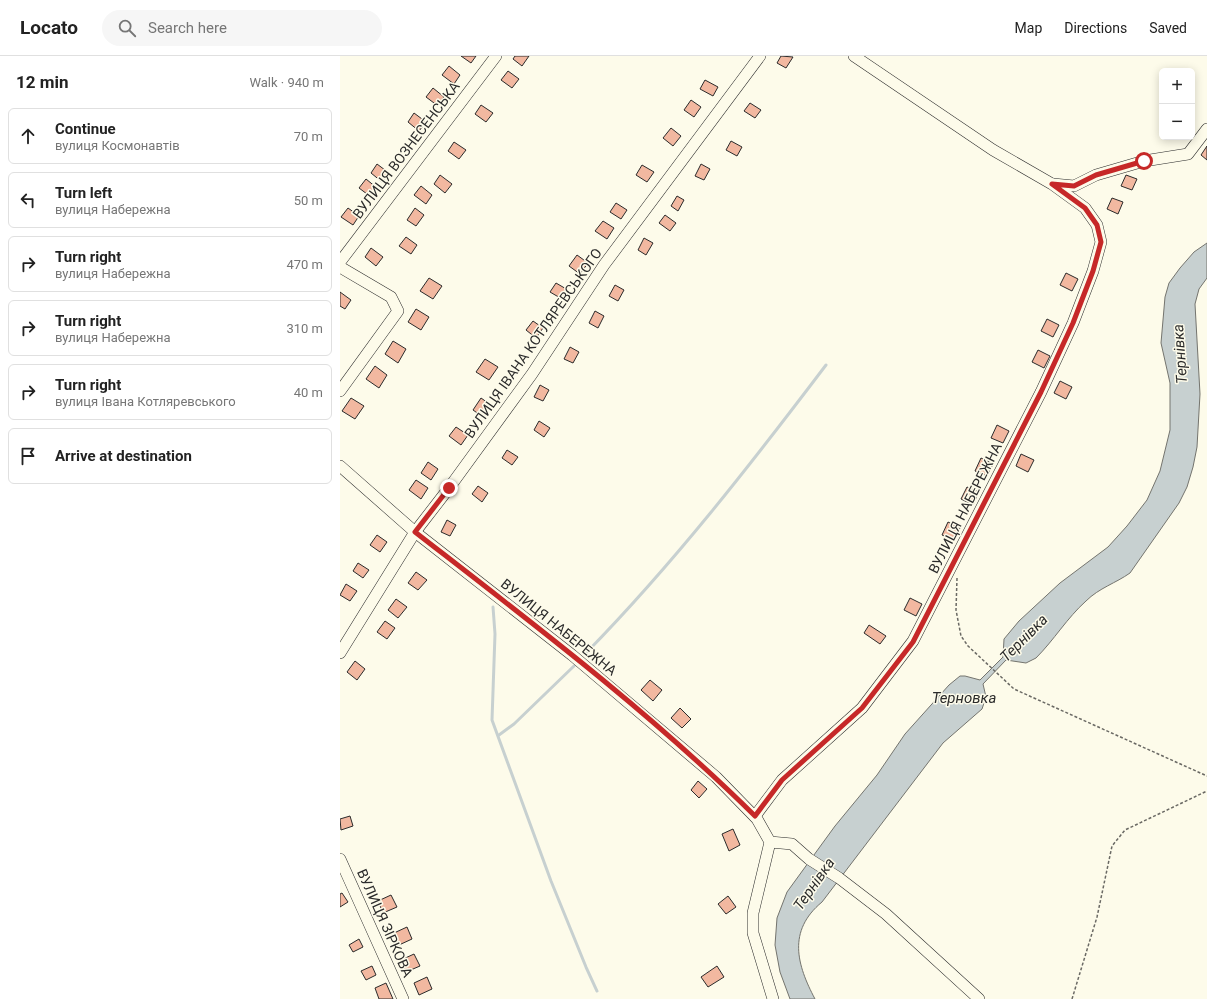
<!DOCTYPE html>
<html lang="en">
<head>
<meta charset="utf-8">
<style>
  :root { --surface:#fff; --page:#f6f6f6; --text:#222; --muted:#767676; --line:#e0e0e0 }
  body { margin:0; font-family:Roboto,sans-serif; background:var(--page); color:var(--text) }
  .controls { position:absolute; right:12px; top:12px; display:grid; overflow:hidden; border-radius:6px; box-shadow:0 2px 10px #0003 }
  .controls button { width:36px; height:36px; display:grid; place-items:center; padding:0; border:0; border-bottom:1px solid var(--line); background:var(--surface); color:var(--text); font:20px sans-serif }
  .stop { position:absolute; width:12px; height:12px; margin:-9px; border:3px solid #c62828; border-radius:50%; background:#fff }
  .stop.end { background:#c62828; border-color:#fff; box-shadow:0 1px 4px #0008 }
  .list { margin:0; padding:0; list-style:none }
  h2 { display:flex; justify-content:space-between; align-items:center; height:52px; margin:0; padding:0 16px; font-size:17px }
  h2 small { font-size:13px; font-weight:400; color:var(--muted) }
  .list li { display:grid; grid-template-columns:26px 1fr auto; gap:12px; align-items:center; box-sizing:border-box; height:56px; margin:0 8px 8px; padding:0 8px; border:1px solid var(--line); border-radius:6px }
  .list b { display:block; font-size:15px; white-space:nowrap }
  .list p { margin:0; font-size:13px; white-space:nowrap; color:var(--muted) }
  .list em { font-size:13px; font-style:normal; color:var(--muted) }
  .icon { flex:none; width:22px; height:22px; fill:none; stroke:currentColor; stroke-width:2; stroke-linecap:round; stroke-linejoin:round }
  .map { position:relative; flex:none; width:867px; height:943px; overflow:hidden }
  header { display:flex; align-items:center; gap:24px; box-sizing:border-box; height:56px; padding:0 20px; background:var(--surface); border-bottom:1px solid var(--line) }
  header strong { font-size:19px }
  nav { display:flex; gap:22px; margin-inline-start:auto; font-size:14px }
  .search { width:280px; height:36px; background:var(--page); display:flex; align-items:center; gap:10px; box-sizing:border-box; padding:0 14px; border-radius:22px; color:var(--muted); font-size:15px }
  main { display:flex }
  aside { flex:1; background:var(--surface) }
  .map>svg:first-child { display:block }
</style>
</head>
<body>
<header>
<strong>Locato</strong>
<div class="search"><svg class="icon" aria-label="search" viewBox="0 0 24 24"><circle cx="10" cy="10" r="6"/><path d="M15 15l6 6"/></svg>Search here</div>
<nav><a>Map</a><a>Directions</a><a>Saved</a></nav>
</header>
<main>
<aside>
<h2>12 min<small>Walk · 940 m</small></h2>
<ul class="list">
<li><svg class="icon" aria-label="ahead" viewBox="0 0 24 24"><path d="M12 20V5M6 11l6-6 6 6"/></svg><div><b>Continue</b><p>вулиця Космонавтів</p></div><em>70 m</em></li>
<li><svg class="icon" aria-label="left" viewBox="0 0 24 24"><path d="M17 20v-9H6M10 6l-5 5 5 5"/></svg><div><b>Turn left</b><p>вулиця Набережна</p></div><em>50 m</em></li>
<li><svg class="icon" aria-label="right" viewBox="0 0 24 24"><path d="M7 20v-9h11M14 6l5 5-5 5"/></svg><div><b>Turn right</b><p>вулиця Набережна</p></div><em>470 m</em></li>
<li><svg class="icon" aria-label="right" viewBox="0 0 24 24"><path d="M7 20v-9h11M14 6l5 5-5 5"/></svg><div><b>Turn right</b><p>вулиця Набережна</p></div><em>310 m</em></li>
<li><svg class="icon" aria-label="right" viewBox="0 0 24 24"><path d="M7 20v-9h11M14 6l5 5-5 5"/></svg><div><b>Turn right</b><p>вулиця Івана Котляревського</p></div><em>40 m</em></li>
<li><svg class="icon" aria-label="arrive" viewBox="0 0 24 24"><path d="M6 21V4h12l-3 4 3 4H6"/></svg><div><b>Arrive at destination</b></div></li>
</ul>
</aside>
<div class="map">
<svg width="867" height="943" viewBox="0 0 867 943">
  <rect width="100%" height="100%" fill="#fdfbea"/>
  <path fill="#c7d0d0" stroke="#74746e" d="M867 187V222L859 233 855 248 860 338 857 391 853 411 847 431 839 447 790 517C776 527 759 532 746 545 727 562 714 584 696 602L686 607 666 604 643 628 646 641 642 653 603 687 482 846C447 875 457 909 475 943H450L440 916 435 889 437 862 447 836 495 770 537 719 565 678 609 629 620 620H625L640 624 663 601 664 583 679 565 720 527 768 491 787 470 807 444 820 415 830 374V327L821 287 825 241 829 227 840 212 854 196Z"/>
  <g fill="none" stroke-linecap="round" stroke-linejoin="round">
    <g stroke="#c7d0d0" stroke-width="3">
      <polyline points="153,551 155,578 152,664 211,825 246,911 257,935"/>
      <path d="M247 596C334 507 411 408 486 309"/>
      <polyline points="159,679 174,668 234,610"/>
    </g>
  </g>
  <g fill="#f2b8a0" stroke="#2b2b2b">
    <polygon points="121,0 136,0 131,7"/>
    <polygon points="175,0 189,0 182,10 173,3"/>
    <polygon points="441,0 453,1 446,12 437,7"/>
    <polygon points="109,10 120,19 114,28 102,19"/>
    <polygon points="168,15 179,23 172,32 161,24"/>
    <polygon points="365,24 378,31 373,40 360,33"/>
    <polygon points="93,32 104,41 98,50 86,41"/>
    <polygon points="351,44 361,51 354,61 344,54"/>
    <polygon points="410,47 421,54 415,62 404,55"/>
    <polygon points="141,49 153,57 146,66 135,58"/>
    <polygon points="74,57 86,66 79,75 68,66"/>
    <polygon points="331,72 341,80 333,90 323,82"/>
    <polygon points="391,85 402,91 397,100 386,94"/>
    <polygon points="114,86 126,94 119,103 108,95"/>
    <polygon points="867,90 867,104 861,99"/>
    <polygon points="37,108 49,117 42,126 31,117"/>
    <polygon points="361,108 370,113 364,124 355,120"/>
    <polygon points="302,109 314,116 307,126 296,119"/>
    <polygon points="100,119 112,128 105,137 94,128"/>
    <polygon points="786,119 797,123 792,134 781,130"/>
    <polygon points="26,123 37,132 31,141 19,132"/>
    <polygon points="81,130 92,139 86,148 74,139"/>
    <polygon points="337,140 344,144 338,155 331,150"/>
    <polygon points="772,142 783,146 778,158 767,153"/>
    <polygon points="276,147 287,154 281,163 270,156"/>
    <polygon points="8,152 19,160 13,169 1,161"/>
    <polygon points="75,152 84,159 76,170 67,164"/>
    <polygon points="325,159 336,167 330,175 319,167"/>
    <polygon points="263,165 274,172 267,183 255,175"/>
    <polygon points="66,181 77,189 71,198 59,190"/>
    <polygon points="304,182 313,187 306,199 298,194"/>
    <polygon points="31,192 43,201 36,210 25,201"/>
    <polygon points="237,199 248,207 240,218 229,210"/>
    <polygon points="726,217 738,223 732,235 720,229"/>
    <polygon points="89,222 102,230 93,243 80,235"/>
    <polygon points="216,227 228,234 222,243 210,236"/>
    <polygon points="275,229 284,234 278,245 269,240"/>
    <polygon points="0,236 11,244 5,253 0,250"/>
    <polygon points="76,253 89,261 81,274 68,266"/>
    <polygon points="255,255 264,260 258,272 249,267"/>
    <polygon points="707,263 719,269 713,281 701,275"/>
    <polygon points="193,265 203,272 196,282 186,274"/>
    <polygon points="53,285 66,293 58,307 45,298"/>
    <polygon points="230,291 239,296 233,307 224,303"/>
    <polygon points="698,294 710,300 704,312 692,306"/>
    <polygon points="145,303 158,311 149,324 136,316"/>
    <polygon points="35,310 47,319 39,332 26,323"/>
    <polygon points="720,325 732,331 726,343 714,337"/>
    <polygon points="200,329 209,334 203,345 194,341"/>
    <polygon points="11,342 24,350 15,363 2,355"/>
    <polygon points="141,342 151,349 143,361 133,354"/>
    <polygon points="199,365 210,372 204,381 194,374"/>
    <polygon points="657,369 669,375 663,387 651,382"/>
    <polygon points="116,371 128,379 121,389 109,380"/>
    <polygon points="167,394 178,401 172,409 162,402"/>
    <polygon points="681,398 694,404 688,416 676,410"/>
    <polygon points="641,402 653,408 647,420 635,415"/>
    <polygon points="88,406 98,413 91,424 81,417"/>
    <polygon points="76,424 88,432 81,443 69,434"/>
    <polygon points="138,430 148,437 142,446 132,438"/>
    <polygon points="627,431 639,436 633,449 621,443"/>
    <polygon points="107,464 116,469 110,480 101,476"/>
    <polygon points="608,466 620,472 614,484 602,479"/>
    <polygon points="37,479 47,486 40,496 30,489"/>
    <polygon points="18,507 29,514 23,522 13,515"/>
    <polygon points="76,516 87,524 78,534 68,527"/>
    <polygon points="6,528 17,535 10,545 0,539"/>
    <polygon points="570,542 582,548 576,560 564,554"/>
    <polygon points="56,543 67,551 58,562 48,554"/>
    <polygon points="45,565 55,572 47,583 37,576"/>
    <polygon points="529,569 546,580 540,588 524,577"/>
    <polygon points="15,605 25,613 17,624 7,616"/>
    <polygon points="310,624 322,634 313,645 301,634"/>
    <polygon points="340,652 351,663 342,672 331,662"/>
    <polygon points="358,725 367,733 359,742 351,734"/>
    <polygon points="10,760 13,770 1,774 0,763"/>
    <polygon points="393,773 400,789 389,795 382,778"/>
    <polygon points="2,837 8,846 0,851 0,838"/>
    <polygon points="51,839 57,851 43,857 38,845"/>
    <polygon points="388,840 396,851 386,858 378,848"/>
    <polygon points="67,871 72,883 59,889 54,877"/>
    <polygon points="19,883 23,891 13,896 9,889"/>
    <polygon points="74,898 80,910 66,916 61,904"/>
    <polygon points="32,910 36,919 26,924 21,915"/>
    <polygon points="377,910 384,921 368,931 361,921"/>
    <polygon points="87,921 92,933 79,939 74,927"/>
    <polygon points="46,927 53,943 39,943 35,932"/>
  </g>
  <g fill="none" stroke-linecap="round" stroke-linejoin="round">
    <g stroke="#2b2b2b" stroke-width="12">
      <g id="minor">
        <polyline points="713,128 734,130 756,119 804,105 848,98 867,73"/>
        <polyline points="0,206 156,0"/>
        <polyline points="0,211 51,241 58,255 0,335"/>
        <polyline points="0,410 75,476 232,599 376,721 417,763 430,786 413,857 413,877 433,943"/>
        <polyline points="0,597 75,476 109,432 192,318 264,209 420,0"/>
        <polyline points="415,760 442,724 522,652 573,585 701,336 733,267 753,215 761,186 757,169 745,152 712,128 653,94 514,0"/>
        <polyline points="430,786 452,788 469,803 499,822 546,858 639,943"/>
        <polyline points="0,803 63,943"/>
      </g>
    </g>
    <g stroke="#6a6964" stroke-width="1.5" stroke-dasharray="3 2" stroke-linecap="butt">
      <polyline points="617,522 616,554 621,580 628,590 674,633 867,720"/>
      <polyline points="732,943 757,861 772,790 785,774 867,735"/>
    </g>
    <use href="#minor" stroke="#fdfbea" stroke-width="11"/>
  </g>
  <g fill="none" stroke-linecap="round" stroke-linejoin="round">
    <path stroke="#c62828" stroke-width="5" d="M109 432 75 476C191 566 310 656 415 760L442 724 522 652 573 586 701 336 733 267 753 215 761 186 757 169 745 152 712 128 734 130 756 119 804 105"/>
  </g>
  <g text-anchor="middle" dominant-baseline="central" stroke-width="3" stroke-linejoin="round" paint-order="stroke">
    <g font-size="14" fill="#2b2b2b" stroke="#fdfbea">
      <text transform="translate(66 94) rotate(-53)">ВУЛИЦЯ ВОЗНЕСЕНСЬКА</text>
      <text transform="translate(193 287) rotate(-55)">ВУЛИЦЯ ІВАНА КОТЛЯРЕВСЬКОГО</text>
      <text transform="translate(625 452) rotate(-63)">ВУЛИЦЯ НАБЕРЕЖНА</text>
      <text transform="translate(219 571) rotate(39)">ВУЛИЦЯ НАБЕРЕЖНА</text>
      <text transform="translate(45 867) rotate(66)">ВУЛИЦЯ ЗІРКОВА</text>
    </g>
    <g font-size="15" font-style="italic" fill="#2b2b2b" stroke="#fdfbea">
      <text transform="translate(840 298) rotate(-94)">Тернівка</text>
      <text transform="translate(684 582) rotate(-45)">Тернівка</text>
      <text x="624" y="642">Терновка</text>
      <text transform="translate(474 828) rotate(-55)">Тернівка</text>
    </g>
  </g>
</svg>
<div class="controls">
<button>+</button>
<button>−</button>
</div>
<div class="stop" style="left:804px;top:105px"></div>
<div class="stop end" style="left:109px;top:432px"></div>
</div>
</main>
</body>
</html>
